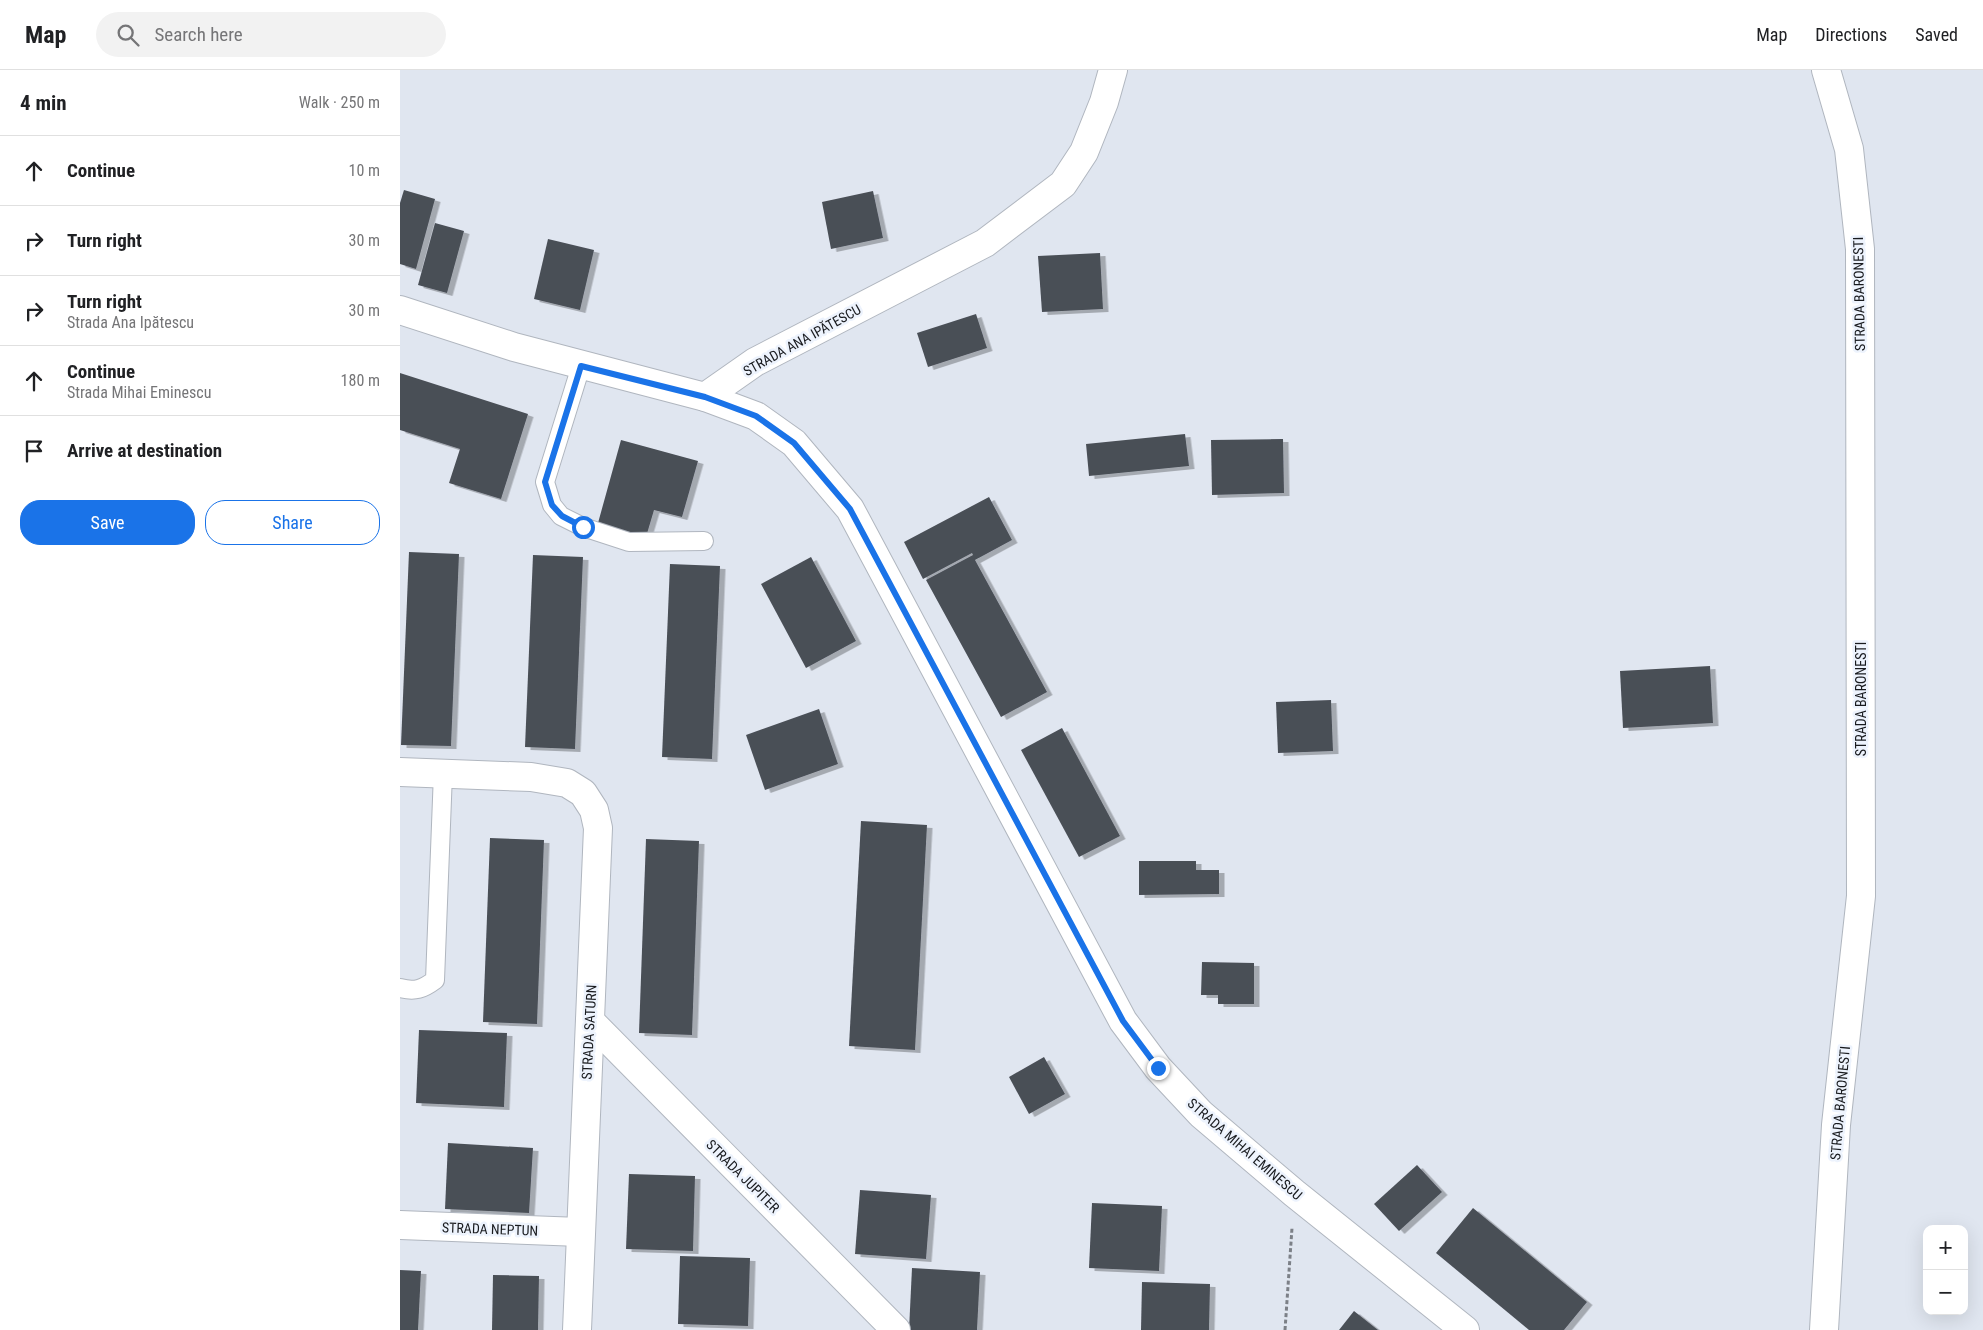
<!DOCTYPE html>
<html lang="en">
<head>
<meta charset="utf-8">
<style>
  :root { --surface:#fff; --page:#f2f2f2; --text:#202124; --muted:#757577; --line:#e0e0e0; --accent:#1a73e8 }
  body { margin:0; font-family:"Roboto Condensed",sans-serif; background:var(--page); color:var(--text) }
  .controls { position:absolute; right:15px; bottom:15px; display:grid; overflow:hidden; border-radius:10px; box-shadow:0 5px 20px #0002 }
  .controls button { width:45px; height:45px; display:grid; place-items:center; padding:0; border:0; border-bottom:1px solid var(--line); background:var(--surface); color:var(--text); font:25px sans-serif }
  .stop { position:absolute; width:15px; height:15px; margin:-11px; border:4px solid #1a73e8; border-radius:50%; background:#fff }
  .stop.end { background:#1a73e8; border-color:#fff; box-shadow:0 1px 5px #0008 }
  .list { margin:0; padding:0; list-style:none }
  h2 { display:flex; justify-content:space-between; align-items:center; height:65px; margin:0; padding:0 20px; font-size:21px }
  h2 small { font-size:16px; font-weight:400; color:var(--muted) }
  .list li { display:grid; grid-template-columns:32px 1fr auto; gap:15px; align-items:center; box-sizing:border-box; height:70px; padding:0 20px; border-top:1px solid var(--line) }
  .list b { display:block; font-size:19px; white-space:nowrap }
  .list p { margin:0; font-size:16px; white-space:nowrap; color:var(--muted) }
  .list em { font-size:16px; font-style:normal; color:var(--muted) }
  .actions { display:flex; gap:10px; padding:15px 20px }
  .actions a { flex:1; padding:11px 0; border:1px solid var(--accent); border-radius:20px; text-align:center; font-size:18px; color:var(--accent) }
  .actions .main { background:var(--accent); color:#fff }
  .icon { flex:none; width:28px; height:28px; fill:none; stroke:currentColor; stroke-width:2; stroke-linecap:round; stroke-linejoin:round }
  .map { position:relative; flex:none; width:1583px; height:1260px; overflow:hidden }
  header { display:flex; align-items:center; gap:30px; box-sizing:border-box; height:70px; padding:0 25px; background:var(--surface); border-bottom:1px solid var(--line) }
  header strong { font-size:24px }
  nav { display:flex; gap:28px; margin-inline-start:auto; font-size:18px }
  .search { width:350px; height:45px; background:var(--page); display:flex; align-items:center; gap:12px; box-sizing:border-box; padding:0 18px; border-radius:28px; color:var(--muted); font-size:19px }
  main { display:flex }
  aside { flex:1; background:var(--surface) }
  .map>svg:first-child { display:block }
</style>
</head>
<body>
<header>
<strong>Map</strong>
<div class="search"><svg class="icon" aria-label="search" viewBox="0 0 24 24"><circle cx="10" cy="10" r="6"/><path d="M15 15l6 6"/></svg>Search here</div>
<nav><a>Map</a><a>Directions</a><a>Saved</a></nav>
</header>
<main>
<aside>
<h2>4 min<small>Walk · 250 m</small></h2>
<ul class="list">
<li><svg class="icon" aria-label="ahead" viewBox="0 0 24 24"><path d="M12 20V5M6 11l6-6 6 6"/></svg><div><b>Continue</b></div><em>10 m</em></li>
<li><svg class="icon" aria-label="right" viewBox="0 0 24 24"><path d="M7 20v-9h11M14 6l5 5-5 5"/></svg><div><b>Turn right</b></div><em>30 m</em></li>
<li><svg class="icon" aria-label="right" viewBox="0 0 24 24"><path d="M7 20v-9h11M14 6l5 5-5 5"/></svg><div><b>Turn right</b><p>Strada Ana Ipătescu</p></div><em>30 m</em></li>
<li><svg class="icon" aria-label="ahead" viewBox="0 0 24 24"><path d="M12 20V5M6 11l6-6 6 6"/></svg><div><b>Continue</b><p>Strada Mihai Eminescu</p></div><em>180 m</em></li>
<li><svg class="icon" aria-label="arrive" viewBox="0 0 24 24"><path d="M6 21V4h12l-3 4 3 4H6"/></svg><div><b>Arrive at destination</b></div></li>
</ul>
<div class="actions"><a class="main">Save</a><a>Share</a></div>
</aside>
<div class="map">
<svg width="1583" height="1260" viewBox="0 0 1583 1260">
  <defs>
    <filter id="shadow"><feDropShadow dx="5.5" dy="3" stdDeviation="0" flood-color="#0004"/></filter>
  </defs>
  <rect width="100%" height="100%" fill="#e0e6f0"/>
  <g fill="#4a4f57" filter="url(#shadow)">
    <polygon points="4,120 35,129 16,199 0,194 0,133"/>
    <polygon points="473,121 483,168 431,179 422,132"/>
    <polygon points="35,153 64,161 47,223 18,215"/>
    <polygon points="148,169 194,180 180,240 134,229"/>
    <polygon points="700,183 703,239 642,242 638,186"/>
    <polygon points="576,244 587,278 528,297 517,263"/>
    <polygon points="0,303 128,344 101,429 49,413 60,379 0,360"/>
    <polygon points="785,364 789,396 689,406 686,374"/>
    <polygon points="883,369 884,423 812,425 811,370"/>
    <polygon points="221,370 298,391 282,447 254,440 246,467 198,453"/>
    <polygon points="589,427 612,470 575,490 647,622 601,647 526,510 573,485 572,483 523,509 504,472"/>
    <polygon points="9,482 59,484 51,676 1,675"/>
    <polygon points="133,485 183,487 175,679 125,677"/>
    <polygon points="411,487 456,571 406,598 361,514"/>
    <polygon points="270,494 320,496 312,689 262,687"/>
    <polygon points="1310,596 1313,653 1223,658 1220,601"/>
    <polygon points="931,630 933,681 878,683 876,632"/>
    <polygon points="419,639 438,694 365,720 346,665"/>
    <polygon points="662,658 720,766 679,787 621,680"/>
    <polygon points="461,751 527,755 515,980 449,976"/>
    <polygon points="90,768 144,770 137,954 83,952"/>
    <polygon points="246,769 299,771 292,965 239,963"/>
    <polygon points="739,791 796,791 796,800 819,800 819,824 739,825"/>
    <polygon points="802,892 854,893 854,934 818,934 818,925 801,925"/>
    <polygon points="19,960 107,963 104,1037 16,1033"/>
    <polygon points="644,987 665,1024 629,1044 609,1007"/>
    <polygon points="48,1073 133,1078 129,1143 45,1139"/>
    <polygon points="1017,1095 1042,1122 999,1161 974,1134"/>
    <polygon points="229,1104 295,1106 293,1181 226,1179"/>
    <polygon points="460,1120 531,1125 526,1189 455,1184"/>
    <polygon points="692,1133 762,1136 759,1201 689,1198"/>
    <polygon points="1073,1138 1187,1232 1164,1260 1129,1260 1036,1183"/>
    <polygon points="280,1186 350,1188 348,1256 278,1254"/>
    <polygon points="512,1198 580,1202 577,1260 509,1260"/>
    <polygon points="0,1200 21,1201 18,1260 0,1260"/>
    <polygon points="93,1205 139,1206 138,1260 92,1260"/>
    <polygon points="742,1212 810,1214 809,1260 741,1260"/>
    <polygon points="954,1241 978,1260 939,1260"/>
  </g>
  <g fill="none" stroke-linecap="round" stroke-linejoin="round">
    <g stroke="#b0b6bf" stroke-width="20">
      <g id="service">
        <polyline points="181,296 145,412 152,435 161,446 183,457 229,472 304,471"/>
        <path d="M0 918C15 922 23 919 35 910L43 703"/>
      </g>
    </g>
    <g stroke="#b0b6bf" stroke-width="30">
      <g id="minor">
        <polyline points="305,327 355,292 585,173 663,114 684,82 704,32 713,0"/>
        <polyline points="0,702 131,707 167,713 183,723 194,740 198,758 177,1260"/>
        <polyline points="190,951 496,1260"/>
        <polyline points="0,1155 180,1162"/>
        <polyline points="1424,1260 1436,1055 1461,826 1460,179 1449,79 1426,0"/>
      </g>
    </g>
    <g stroke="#b0b6bf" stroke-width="30">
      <polyline id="secondary" points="0,240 114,277 305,327 356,346 394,373 450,439 723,951 758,998 801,1044 894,1123 1065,1260"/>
    </g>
    <polyline stroke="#7c8087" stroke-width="3" stroke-dasharray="4 2.5" stroke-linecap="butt" points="885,1260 892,1158"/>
    <use href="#service" stroke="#fff" stroke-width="18"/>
    <use href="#minor" stroke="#fff" stroke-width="28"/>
    <use href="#secondary" stroke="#fff" stroke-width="28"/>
  </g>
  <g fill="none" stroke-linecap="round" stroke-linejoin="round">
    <polyline stroke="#1a73e8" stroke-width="6" points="183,457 162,446 152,435 145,412 181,296 305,327 356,346 394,373 450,439 723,951 758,998"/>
  </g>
  <g text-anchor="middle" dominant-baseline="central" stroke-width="5" stroke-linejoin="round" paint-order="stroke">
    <g font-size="14" fill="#181a1e" stroke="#edf3fd">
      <text transform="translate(1459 224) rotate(-91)">STRADA BARONESTI</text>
      <text transform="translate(402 270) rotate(-29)">STRADA ANA IPĂTESCU</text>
      <text transform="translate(1461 629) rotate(-90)">STRADA BARONESTI</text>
      <text transform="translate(189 962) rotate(-87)">STRADA SATURN</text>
      <text transform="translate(1440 1033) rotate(-85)">STRADA BARONESTI</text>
      <text transform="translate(845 1079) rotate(41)">STRADA MIHAI EMINESCU</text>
      <text transform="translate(343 1106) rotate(45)">STRADA JUPITER</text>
      <text transform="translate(90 1159) rotate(2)">STRADA NEPTUN</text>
    </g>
  </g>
</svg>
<div class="controls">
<button>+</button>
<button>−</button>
</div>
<div class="stop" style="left:183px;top:457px"></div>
<div class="stop end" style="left:758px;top:998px"></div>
</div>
</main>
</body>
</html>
